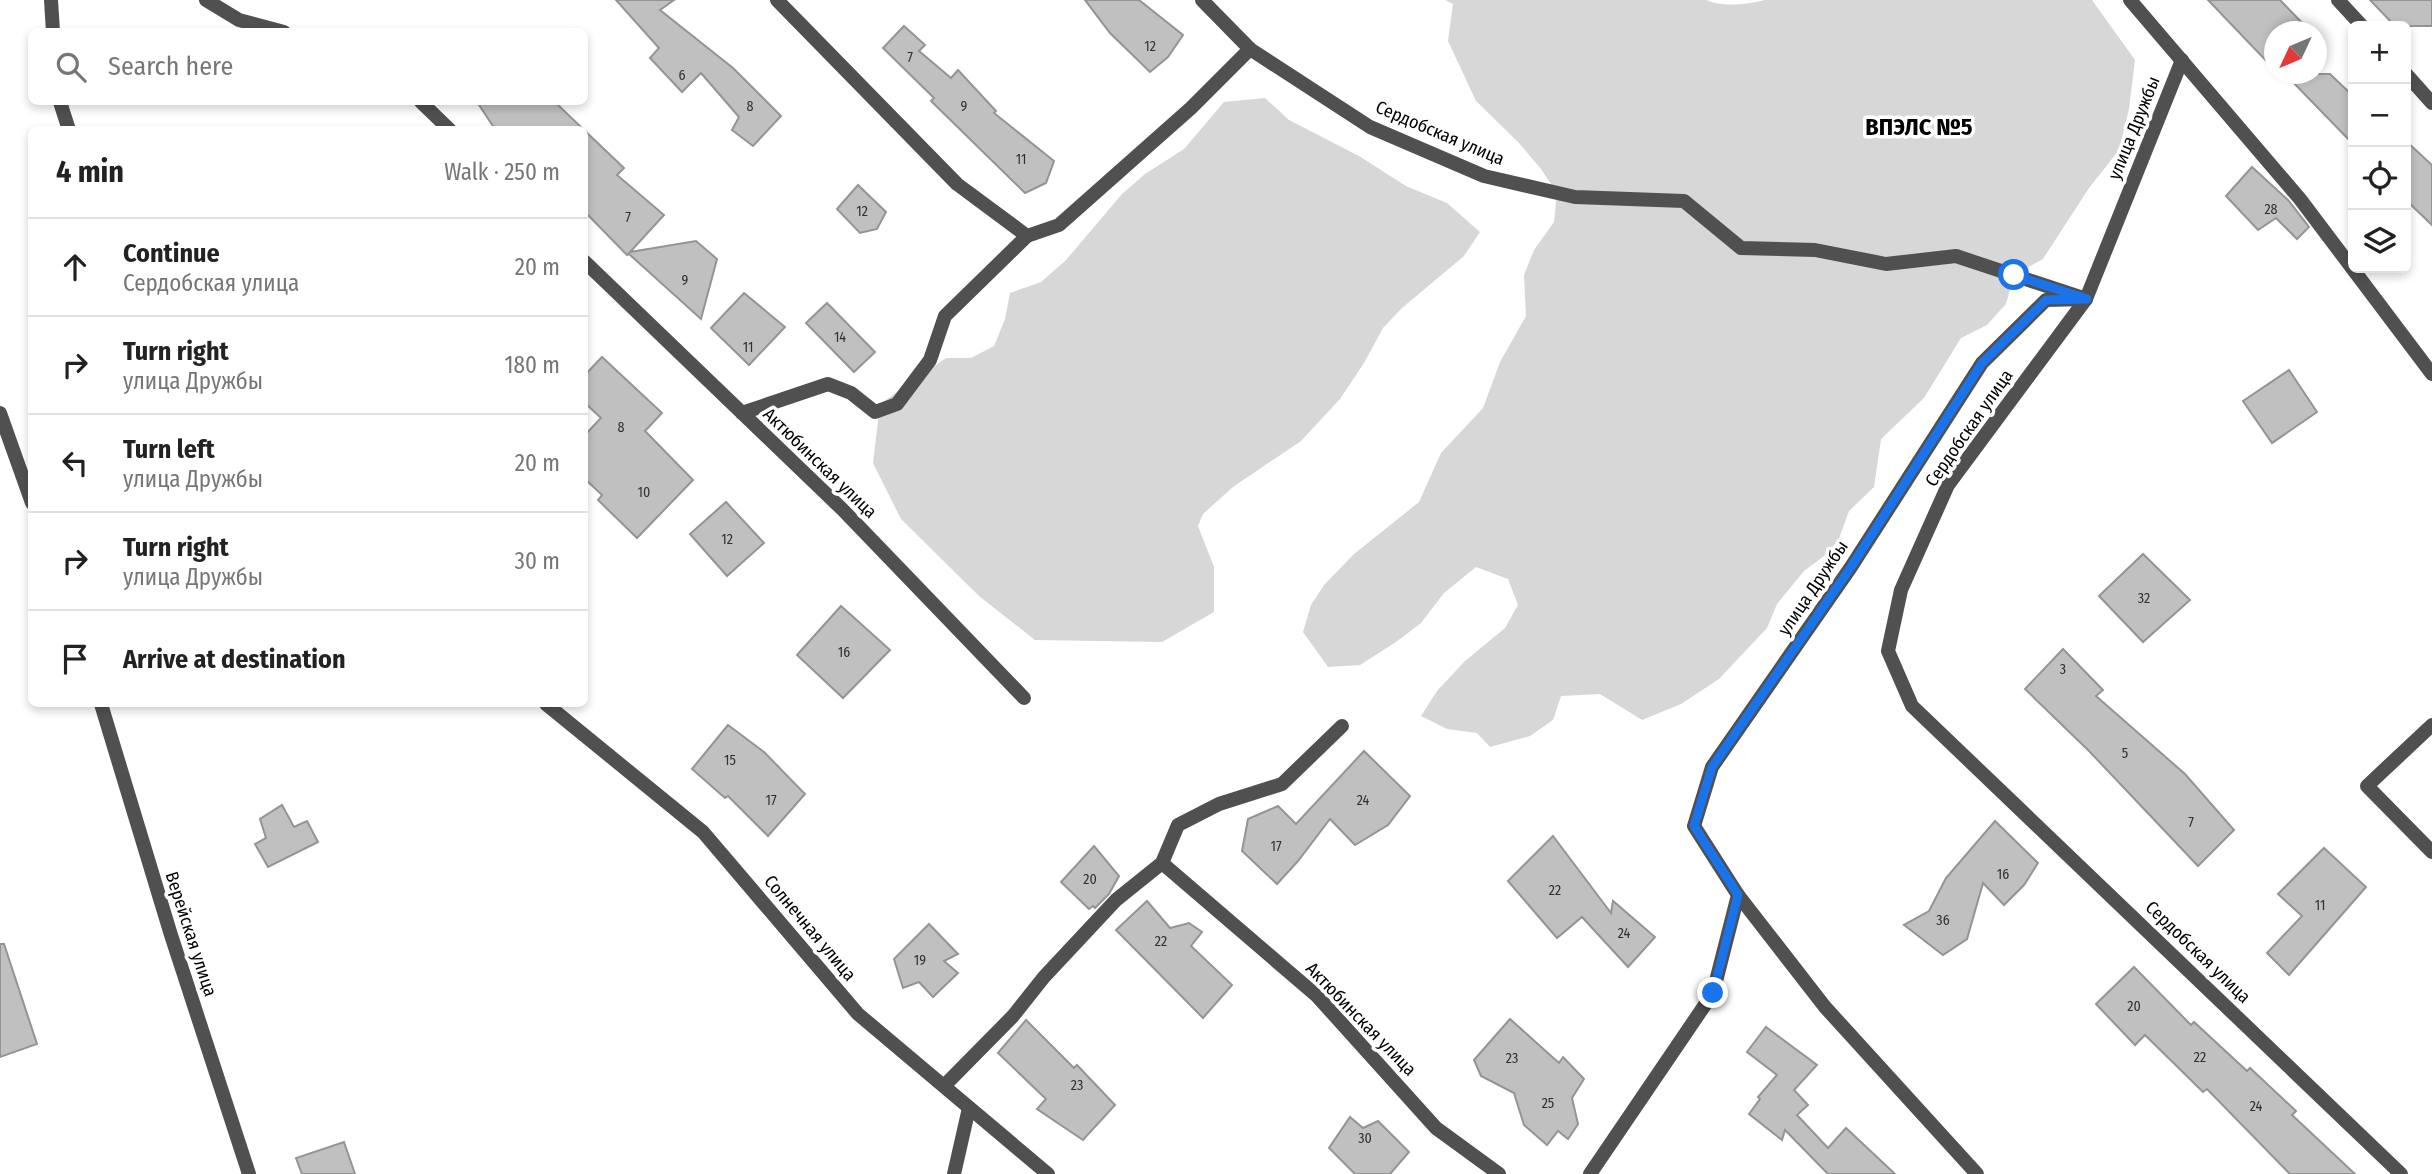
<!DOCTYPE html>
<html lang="en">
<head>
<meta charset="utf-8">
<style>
  :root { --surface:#fff; --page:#f6f6f6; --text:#222; --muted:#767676; --line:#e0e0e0 }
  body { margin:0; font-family:"Fira Sans Condensed",sans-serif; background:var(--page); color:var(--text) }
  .controls { position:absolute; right:21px; top:21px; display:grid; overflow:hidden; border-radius:10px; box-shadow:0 4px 10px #0003 }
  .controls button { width:63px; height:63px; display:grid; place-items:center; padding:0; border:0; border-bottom:2px solid var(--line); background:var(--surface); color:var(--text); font:35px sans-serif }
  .compass { position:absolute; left:2264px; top:21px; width:63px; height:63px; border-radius:50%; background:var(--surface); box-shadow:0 4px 10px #0003; rotate:226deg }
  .stop { position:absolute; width:21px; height:21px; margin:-16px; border:5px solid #1a73e8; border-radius:50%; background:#fff }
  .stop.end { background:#1a73e8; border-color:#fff; box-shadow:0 2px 7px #0008 }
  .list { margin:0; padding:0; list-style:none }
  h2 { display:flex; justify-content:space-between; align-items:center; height:91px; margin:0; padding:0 28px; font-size:30px }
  h2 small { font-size:23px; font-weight:400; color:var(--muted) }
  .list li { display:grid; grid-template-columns:46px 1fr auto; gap:21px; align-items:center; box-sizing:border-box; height:98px; padding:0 28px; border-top:2px solid var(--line) }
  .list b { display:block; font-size:26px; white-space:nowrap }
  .list p { margin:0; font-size:23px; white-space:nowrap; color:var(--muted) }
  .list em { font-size:23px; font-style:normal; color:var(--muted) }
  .icon { flex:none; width:38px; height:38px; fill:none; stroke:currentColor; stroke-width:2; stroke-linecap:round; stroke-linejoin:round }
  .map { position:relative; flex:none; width:2432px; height:1174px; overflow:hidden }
  .search { position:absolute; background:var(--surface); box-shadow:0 4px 10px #0003; left:28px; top:28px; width:560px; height:77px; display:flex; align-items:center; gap:18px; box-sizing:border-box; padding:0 24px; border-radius:10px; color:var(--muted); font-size:26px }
  .panel { position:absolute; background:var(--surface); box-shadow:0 4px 10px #0003; left:28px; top:126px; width:560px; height:581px; border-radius:10px }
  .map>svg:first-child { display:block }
</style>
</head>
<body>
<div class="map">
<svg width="2432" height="1174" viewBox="0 0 2432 1174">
  <rect width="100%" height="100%" fill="#fff"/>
  <g fill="#d7d7d7">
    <path d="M1445 0H1707C1722 8 1749 4 1765 0H2092L2135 60 2129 109 2119 150 2089 188 2043 259 2014 275 2006 304 1987 325 1961 338 1924 398 1881 439 1874 487 1849 511 1836 547 1804 571 1777 604 1767 628 1719 679 1681 704 1642 720 1600 694 1561 696 1553 720 1530 736 1490 747 1477 733 1447 729 1421 716 1437 691 1465 661 1505 628 1518 605 1508 579 1476 567 1444 593 1421 623 1396 642 1360 665 1328 667 1303 632 1311 605 1324 585 1354 554 1419 502 1441 453 1483 408 1500 362 1526 316 1524 275 1534 250 1554 222 1557 193 1541 169 1519 143 1476 101 1448 41 1453 4Z"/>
    <polygon points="1265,98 1289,120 1359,156 1406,186 1447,203 1480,232 1464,256 1402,308 1383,328 1364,363 1340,399 1301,441 1233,487 1203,514 1198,526 1214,567 1214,612 1162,642 1035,640 979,596 901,519 873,463 880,404 946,358 971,358 994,346 1005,319 1010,293 1041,282 1066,260 1122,194 1145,174 1184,149 1224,102"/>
  </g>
  <g fill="#c0c0c0" stroke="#949494" stroke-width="2">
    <polygon points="616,0 674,0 660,10 733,68 781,116 753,146 732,130 739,117 701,73 682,92 650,58 659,48"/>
    <polygon points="1085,0 1139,0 1183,35 1168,57 1150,72 1110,33"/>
    <polygon points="2208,0 2280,0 2311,32 2274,32 2274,69"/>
    <polygon points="2370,0 2432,0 2432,26 2395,26"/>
    <polygon points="904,26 925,45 919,51 951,78 958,70 996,111 994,113 1054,161 1046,183 1025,193 931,101 934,98 883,48"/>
    <polygon points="2285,74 2330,74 2353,96 2353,144"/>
    <polygon points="477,102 555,102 584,130 498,130 493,126"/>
    <polygon points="584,130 624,168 617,175 664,215 630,252 696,241 717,259 701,319 629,254 627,255 584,211"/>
    <polygon points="2406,141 2432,165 2432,225 2406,200"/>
    <polygon points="2252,167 2288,200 2309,227 2297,239 2276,218 2258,230 2226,196"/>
    <polygon points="858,185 886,212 877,229 860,233 837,209"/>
    <polygon points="744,293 785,327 749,365 711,328"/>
    <polygon points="827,303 875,352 854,372 806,323"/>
    <polygon points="602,357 662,413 645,431 693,480 637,538 598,500 602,495 584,478 584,436 601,418 584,402 584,376"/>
    <polygon points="2289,370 2317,412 2272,443 2243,401"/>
    <polygon points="726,502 764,543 727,576 690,534"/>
    <polygon points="2143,554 2190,600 2143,642 2099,596"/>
    <polygon points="841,606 890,650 843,698 797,655"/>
    <polygon points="2063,649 2103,690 2096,696 2185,774 2234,830 2198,866 2089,751 2025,689"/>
    <polygon points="728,725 764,752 805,794 768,836 728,796 725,798 692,769"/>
    <polygon points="1364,751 1410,796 1388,825 1355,845 1330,819 1298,861 1277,884 1242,851 1248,819 1278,806 1296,824"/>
    <polygon points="282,805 294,827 307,821 318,842 268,867 255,844 266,838 260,819"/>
    <polygon points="1995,821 2038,863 2024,885 2004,905 1983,883 1967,939 1943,955 1904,925 1929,911 1946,878"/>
    <polygon points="1553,836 1611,913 1613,901 1655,937 1628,967 1582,917 1557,938 1508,881"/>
    <polygon points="1094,846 1119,876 1109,894 1095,908 1093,906 1089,909 1061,882"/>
    <polygon points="2324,848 2366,887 2289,975 2267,953 2302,916 2278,894"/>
    <polygon points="1147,901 1170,928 1189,923 1202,932 1191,946 1232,985 1203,1018 1116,930"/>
    <polygon points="929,924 958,954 944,961 958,973 933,997 919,982 903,988 894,959"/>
    <polygon points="0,944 4,944 37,1044 0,1057"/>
    <polygon points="2134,967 2191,1025 2194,1022 2247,1071 2250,1068 2296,1111 2292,1115 2355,1174 2290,1174 2207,1089 2203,1092 2145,1035 2135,1045 2096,1004"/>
    <polygon points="1510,1019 1559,1063 1563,1057 1584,1079 1572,1098 1578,1124 1568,1139 1558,1131 1547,1145 1524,1125 1514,1093 1481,1076 1474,1060"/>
    <polygon points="1026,1020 1074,1068 1077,1065 1115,1105 1083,1140 1037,1109 1046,1099 998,1053"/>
    <polygon points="1766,1027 1817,1065 1794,1090 1808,1105 1797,1115 1828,1148 1846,1128 1895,1174 1828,1174 1785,1130 1782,1140 1749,1114 1760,1099 1758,1097 1777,1075 1747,1052"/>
    <polygon points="1350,1117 1363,1128 1378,1121 1409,1152 1390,1174 1355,1174 1329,1148"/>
    <polygon points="344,1142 355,1174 302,1174 296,1158"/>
  </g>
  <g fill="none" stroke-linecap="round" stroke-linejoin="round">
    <polyline stroke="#505050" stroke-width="14" points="2432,725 2367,786 2432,852"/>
    <g stroke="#505050" stroke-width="14">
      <polyline points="51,0 53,32"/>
      <polyline points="206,0 239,20 284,32"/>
      <polyline points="777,0 957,184 1027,236 1059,225 1191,108 1250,49"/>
      <polyline points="1202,0 1250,49 1370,127 1484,176 1575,197 1684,201 1741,248 1815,250 1886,264 1956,256 2086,299 1948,485 1901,590 1888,651 1912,706 2401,1174"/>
      <polyline points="2130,0 2300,199 2432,374"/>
      <polyline points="2338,0 2362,26"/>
      <polyline points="2406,74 2432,103"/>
      <polyline points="60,102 69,130"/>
      <polyline points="421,102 450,130"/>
      <polyline points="584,261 842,509 1024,698"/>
      <polyline points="0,413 32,503"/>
      <polyline points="742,413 828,384 851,393 875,412 897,404 930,360 945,316 1027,236"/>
      <polyline points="101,704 171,935 249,1174"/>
      <polyline points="546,704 703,832 858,1014 1048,1174"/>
      <polyline points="1162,863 1317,996 1436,1128 1499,1174"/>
      <polyline points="1738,895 1825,1007 1977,1174"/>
      <polyline points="945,1085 1013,1016 1044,977 1116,900 1162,863 1178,825 1219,804 1282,784 1342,726"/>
      <polyline points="954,1174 969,1108"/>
      <polyline points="1590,1174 1713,993 1738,895 1694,826 1712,767 1851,567 1982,363 2046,300 2086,299 2182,60"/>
    </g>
  </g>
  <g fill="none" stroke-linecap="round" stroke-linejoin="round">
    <polyline stroke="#1a73e8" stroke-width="9" points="1713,993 1738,895 1694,826 1712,767 1851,567 1982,363 2046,300 2087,299 2014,275"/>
  </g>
  <g text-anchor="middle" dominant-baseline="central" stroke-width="7" stroke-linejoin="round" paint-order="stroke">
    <g font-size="14" fill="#303030">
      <text x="1150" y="46">12</text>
      <text x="910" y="57">7</text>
      <text x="682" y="75">6</text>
      <text x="750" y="106">8</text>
      <text x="964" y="106">9</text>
      <text x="1021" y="159">11</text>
      <text x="2271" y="209">28</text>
      <text x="862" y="211">12</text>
      <text x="628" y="217">7</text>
      <text x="685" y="280">9</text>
      <text x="840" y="337">14</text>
      <text x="748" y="347">11</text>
      <text x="621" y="427">8</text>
      <text x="644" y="492">10</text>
      <text x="727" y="539">12</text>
      <text x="2144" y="598">32</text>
      <text x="844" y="652">16</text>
      <text x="2063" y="669">3</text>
      <text x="2125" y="753">5</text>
      <text x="730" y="760">15</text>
      <text x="771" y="800">17</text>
      <text x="1363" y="800">24</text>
      <text x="2191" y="822">7</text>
      <text x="1276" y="846">17</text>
      <text x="2003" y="874">16</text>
      <text x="1090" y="879">20</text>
      <text x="1555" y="890">22</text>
      <text x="2320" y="905">11</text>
      <text x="1943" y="920">36</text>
      <text x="1624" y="933">24</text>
      <text x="1161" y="941">22</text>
      <text x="920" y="960">19</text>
      <text x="2134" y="1006">20</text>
      <text x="2200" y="1057">22</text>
      <text x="1512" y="1058">23</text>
      <text x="1077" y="1085">23</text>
      <text x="1548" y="1103">25</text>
      <text x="2256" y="1106">24</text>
      <text x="1365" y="1138">30</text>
    </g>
    <g font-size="18" fill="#000" stroke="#fff">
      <text transform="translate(2134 128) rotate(-68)">улица Дружбы</text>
      <text transform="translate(1440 133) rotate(23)">Сердобская улица</text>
      <text transform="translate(1969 428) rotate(-55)">Сердобская улица</text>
      <text transform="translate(820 463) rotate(44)">Актюбинская улица</text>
      <text transform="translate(1813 588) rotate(-56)">улица Дружбы</text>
      <text transform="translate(810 928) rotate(50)">Солнечная улица</text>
      <text transform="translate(191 934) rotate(72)">Верейская улица</text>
      <text transform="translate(2198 952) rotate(44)">Сердобская улица</text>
      <text transform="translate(1361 1019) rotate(46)">Актюбинская улица</text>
    </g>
    <g font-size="24" font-weight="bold" fill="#000" stroke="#fff">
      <text x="1919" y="127">ВПЭЛС №5</text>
    </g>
  </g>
</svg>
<div class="controls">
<button>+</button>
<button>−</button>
<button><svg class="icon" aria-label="locate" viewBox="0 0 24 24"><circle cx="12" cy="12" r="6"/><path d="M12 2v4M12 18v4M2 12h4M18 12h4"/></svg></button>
<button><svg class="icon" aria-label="layers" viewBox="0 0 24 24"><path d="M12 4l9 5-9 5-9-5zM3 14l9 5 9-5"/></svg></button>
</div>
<svg class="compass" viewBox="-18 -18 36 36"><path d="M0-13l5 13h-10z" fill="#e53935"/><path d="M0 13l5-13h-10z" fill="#767676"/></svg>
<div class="stop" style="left:2014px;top:275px"></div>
<div class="stop end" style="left:1713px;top:993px"></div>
<div class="search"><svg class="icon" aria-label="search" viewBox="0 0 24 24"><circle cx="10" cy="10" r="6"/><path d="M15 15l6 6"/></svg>Search here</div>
<section class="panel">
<h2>4 min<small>Walk · 250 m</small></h2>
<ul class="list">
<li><svg class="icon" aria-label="ahead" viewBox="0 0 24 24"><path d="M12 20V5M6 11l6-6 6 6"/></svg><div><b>Continue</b><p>Сердобская улица</p></div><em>20 m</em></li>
<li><svg class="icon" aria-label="right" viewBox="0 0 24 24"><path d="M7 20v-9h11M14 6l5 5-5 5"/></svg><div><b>Turn right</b><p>улица Дружбы</p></div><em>180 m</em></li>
<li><svg class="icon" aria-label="left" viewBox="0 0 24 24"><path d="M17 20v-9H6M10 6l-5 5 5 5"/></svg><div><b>Turn left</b><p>улица Дружбы</p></div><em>20 m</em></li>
<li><svg class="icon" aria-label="right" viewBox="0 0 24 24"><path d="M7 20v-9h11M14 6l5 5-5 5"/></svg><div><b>Turn right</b><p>улица Дружбы</p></div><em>30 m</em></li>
<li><svg class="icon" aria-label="arrive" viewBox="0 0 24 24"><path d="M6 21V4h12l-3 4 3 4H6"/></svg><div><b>Arrive at destination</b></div></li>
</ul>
</section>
</div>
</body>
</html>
